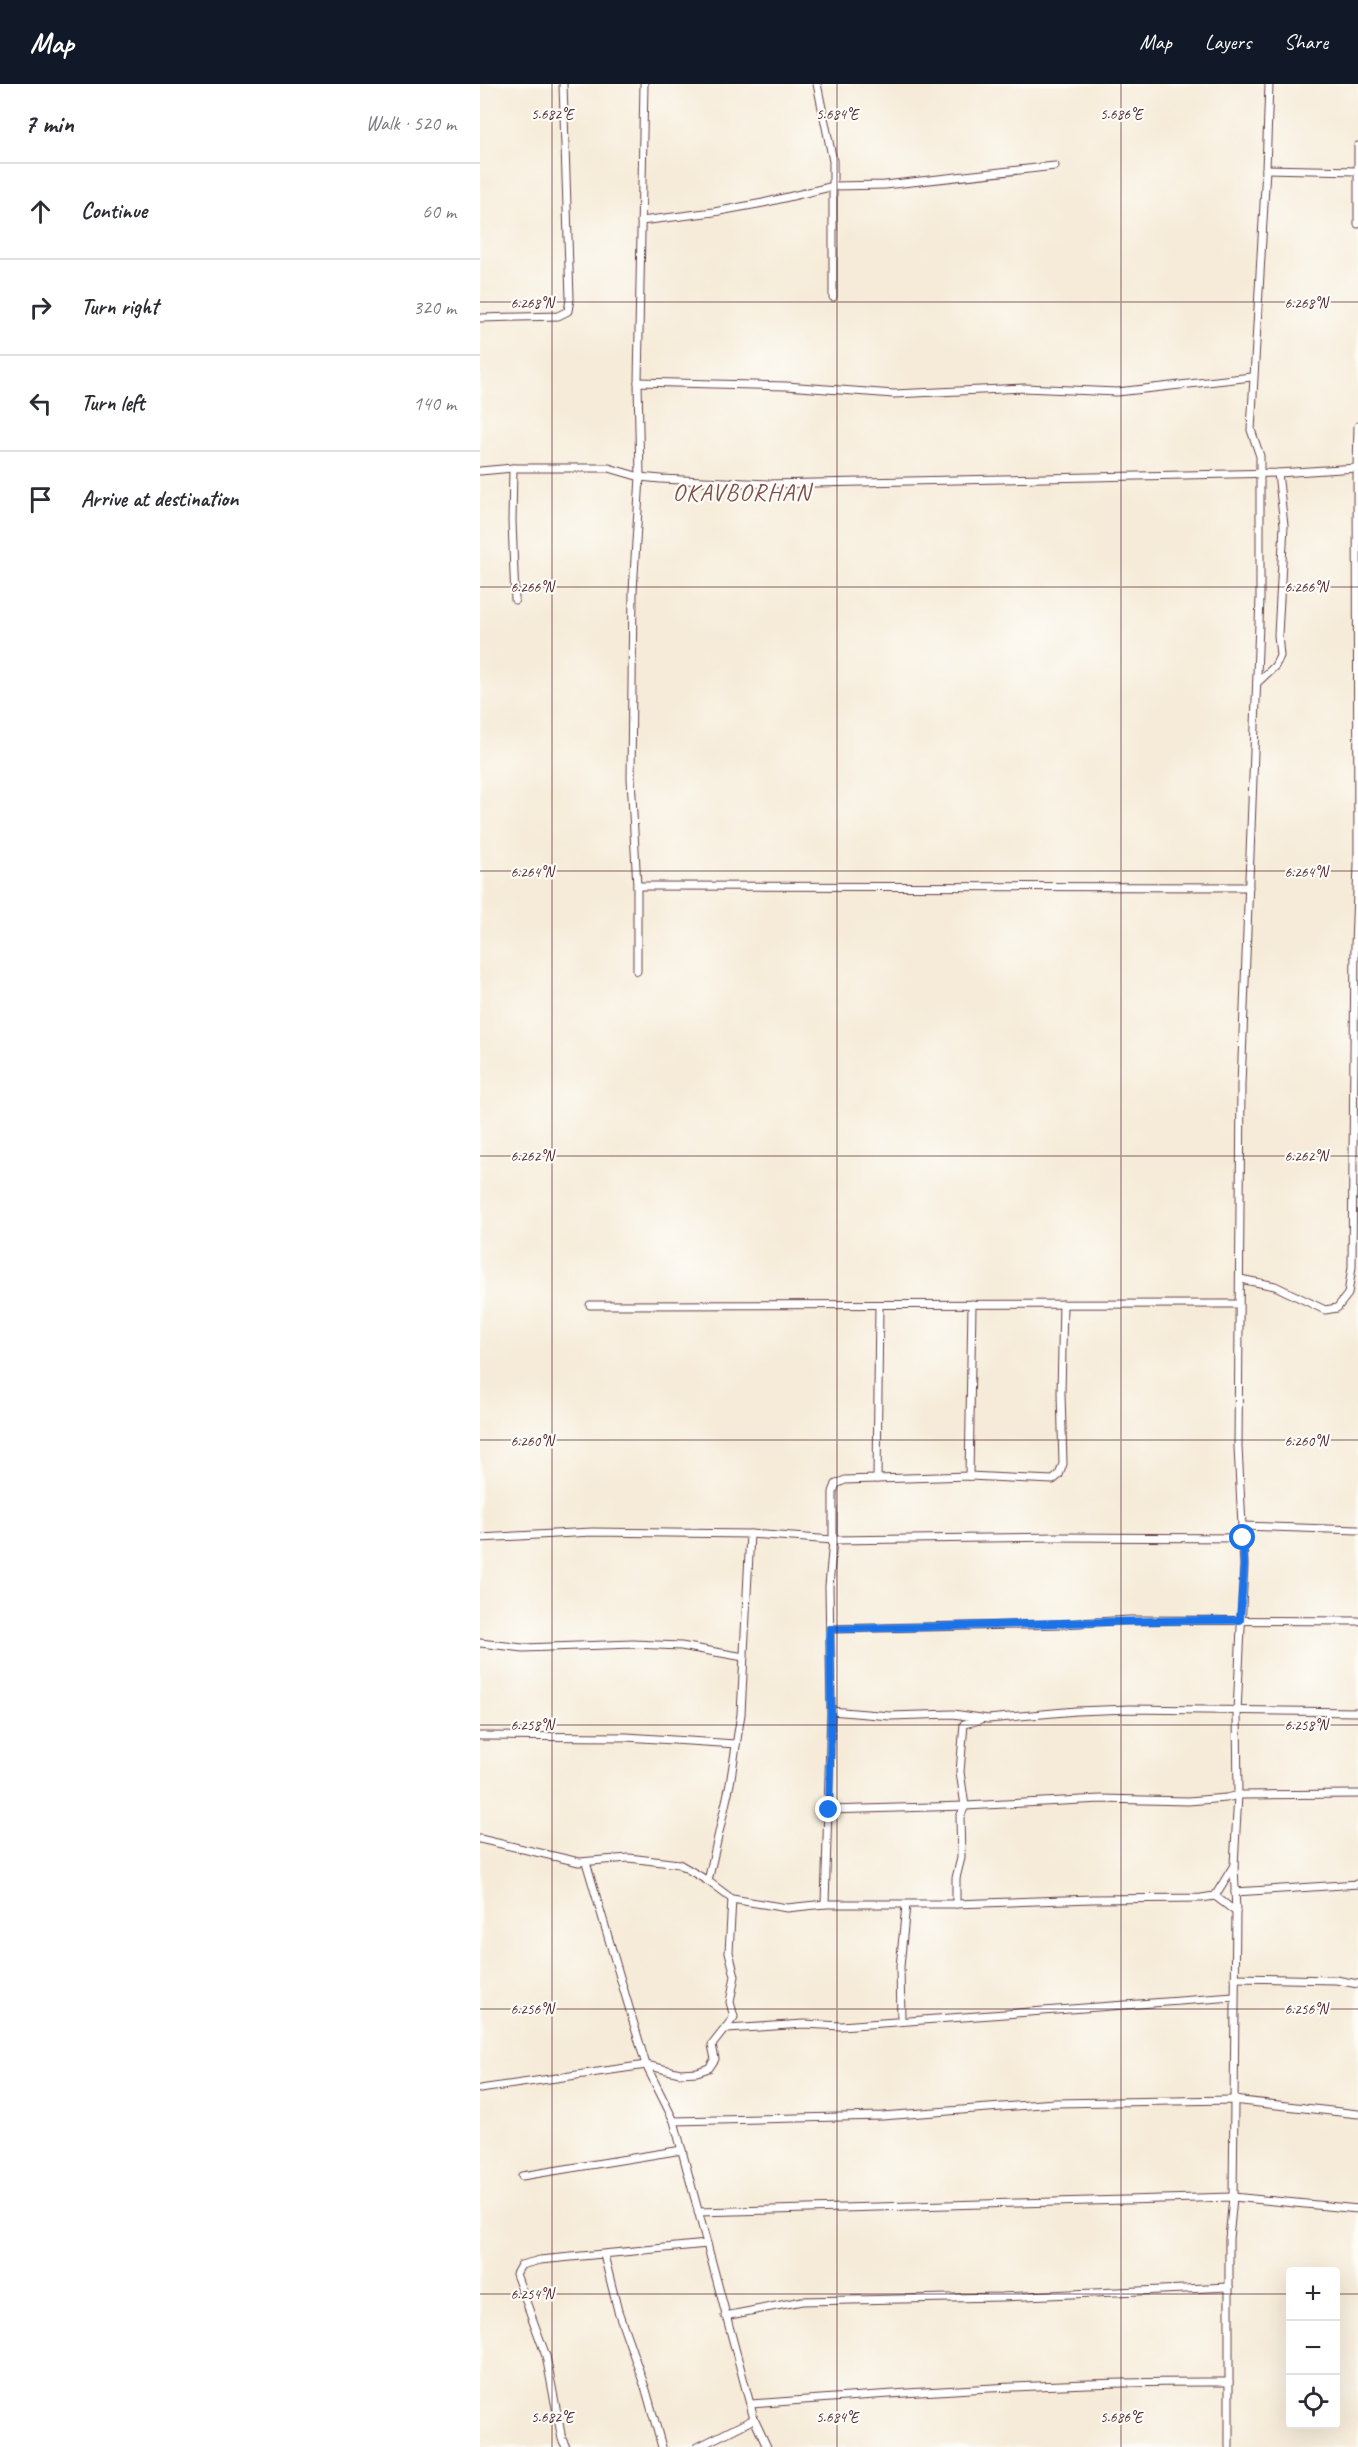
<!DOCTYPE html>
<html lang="en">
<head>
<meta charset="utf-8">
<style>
  :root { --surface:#fff; --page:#f7f7f7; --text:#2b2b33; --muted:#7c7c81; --line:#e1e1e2; --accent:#111827 }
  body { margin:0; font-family:Caveat,sans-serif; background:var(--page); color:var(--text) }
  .controls { position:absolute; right:18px; bottom:18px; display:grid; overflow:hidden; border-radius:6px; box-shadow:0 6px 24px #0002 }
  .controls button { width:54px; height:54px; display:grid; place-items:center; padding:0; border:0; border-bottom:2px solid var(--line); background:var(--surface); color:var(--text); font:30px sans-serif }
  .stop { position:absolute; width:18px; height:18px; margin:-14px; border:4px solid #1a73e8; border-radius:50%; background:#fff }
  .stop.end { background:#1a73e8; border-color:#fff; box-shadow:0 2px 6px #0008 }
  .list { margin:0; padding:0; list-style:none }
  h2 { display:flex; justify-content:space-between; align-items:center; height:78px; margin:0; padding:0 24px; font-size:26px }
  h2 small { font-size:20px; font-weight:400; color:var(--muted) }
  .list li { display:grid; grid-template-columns:39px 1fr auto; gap:18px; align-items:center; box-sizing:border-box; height:96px; padding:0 24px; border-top:2px solid var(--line) }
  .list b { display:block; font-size:22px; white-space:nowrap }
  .list em { font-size:20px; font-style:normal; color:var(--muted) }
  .icon { flex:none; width:33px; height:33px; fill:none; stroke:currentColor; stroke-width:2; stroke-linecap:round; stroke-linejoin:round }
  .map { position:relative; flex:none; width:878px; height:2363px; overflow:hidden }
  header { display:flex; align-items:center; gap:36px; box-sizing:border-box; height:84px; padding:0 30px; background:var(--accent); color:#fff }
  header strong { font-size:28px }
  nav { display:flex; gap:33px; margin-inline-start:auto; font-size:21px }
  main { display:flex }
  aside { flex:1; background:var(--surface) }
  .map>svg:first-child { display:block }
</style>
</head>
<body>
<header>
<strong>Map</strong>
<nav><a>Map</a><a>Layers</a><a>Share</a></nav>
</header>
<main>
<aside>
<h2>7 min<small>Walk · 520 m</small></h2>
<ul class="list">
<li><svg class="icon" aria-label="ahead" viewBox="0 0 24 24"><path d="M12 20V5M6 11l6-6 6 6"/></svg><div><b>Continue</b></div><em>60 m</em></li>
<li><svg class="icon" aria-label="right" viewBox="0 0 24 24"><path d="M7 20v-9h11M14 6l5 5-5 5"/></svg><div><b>Turn right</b></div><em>320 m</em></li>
<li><svg class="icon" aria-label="left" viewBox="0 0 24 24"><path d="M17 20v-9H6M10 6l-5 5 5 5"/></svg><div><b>Turn left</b></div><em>140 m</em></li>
<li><svg class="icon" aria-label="arrive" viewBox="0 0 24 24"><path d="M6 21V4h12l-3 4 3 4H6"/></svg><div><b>Arrive at destination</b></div></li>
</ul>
</aside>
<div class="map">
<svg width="878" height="2363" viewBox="0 0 878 2363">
  <rect width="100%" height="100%" fill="#fdfcf7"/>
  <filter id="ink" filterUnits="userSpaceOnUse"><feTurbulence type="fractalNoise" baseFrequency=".0167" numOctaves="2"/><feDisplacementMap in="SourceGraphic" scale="12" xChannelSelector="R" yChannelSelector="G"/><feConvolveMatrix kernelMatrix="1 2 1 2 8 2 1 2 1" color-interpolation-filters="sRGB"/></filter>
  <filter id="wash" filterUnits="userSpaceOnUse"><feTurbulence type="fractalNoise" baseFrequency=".008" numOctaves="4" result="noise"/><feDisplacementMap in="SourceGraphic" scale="24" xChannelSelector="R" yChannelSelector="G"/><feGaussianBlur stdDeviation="1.35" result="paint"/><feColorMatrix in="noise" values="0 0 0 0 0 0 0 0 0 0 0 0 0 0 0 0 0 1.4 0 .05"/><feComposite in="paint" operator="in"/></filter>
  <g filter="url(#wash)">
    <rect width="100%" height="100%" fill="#f6ebd8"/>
  </g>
  <g filter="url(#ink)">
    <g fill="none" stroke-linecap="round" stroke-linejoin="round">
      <g stroke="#643e45" stroke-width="9">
        <g id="street">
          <polyline points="337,0 353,77 353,213"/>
          <polyline points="878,62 878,140"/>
          <polyline points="786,85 877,87"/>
          <polyline points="161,137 234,128 283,119 354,102 405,101 575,82"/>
          <polyline points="0,234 78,232 88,227 90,215 83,0"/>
          <polyline points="158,298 164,0"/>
          <polyline points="33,384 32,437 35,516"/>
          <polyline points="0,387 33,384 129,384 160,393 181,395 288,400 798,389 877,384 878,342"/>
          <polyline points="777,599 795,582 800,572 798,551 804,441 798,389"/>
          <polyline points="157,802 769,803"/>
          <polyline points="157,887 157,802 151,694 153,507 160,393 158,298 306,302 414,310 544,304 637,308 772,293"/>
          <polyline points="760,1195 795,1202 845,1226 857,1224 868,1210 872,1183 875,862 878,781 877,384"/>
          <polyline points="110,1221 758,1220"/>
          <polyline points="489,1392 492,1220"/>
          <polyline points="397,1395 399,1221"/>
          <polyline points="762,1442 878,1446"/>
          <polyline points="0,1454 112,1448 270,1450 353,1456 576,1453 763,1454"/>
          <polyline points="350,1545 583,1540 650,1536 878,1537"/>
          <polyline points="0,1559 43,1564 153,1560 201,1562 264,1573"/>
          <polyline points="351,1627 410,1632 473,1630 508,1635 596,1627 650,1625 878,1628"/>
          <polyline points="0,1652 146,1653 256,1660"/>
          <polyline points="349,1726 485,1722 621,1715 708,1717 746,1714 758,1711 878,1710"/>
          <polyline points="0,1755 99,1778 149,1774 199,1780 228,1797 252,1815 307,1824 345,1820 476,1820 612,1815 721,1814 735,1812 754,1781 758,1711 757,1628 764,1481 758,1363 761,1001 780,514 780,372 771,346 786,85 789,0"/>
          <polyline points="106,1778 166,1981 194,2037 274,2335 287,2363"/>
          <polyline points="228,1797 250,1700 261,1630 270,1450"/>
          <polyline points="755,1808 878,1800"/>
          <polyline points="735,1812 756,1828"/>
          <polyline points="345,1820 351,1627 349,1502 353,1456 353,1408 356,1400 365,1396 489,1392 573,1396 579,1391 583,1380 581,1309 583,1220"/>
          <polyline points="476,1820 476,1794 481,1774 480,1733 485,1722 480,1688 484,1640 500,1636"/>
          <polyline points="755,1894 856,1896 878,1900"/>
          <polyline points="421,1936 420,1883 426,1821"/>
          <polyline points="247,1945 324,1940 361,1942 754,1913"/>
          <polyline points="0,2005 166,1981 200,1989 217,1988 229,1984 235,1975 232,1961 254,1933 250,1918 255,1892 249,1868 252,1815"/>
          <polyline points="194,2037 402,2032 575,2019 753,2016 878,2030"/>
          <polyline points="42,2092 202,2066"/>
          <polyline points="218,2128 753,2113 878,2125"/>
          <polyline points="124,2171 138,2227 166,2306 182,2363"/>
          <polyline points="245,2232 322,2217 521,2213 749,2203"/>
          <path d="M271 2320C430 2308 589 2297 749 2298"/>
          <polyline points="86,2363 82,2355 66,2272 36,2190 41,2181 60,2176 227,2160"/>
          <polyline points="218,2363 274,2335"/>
          <polyline points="749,2363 749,2155 753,2113 756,1828 754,1781"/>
        </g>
      </g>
      <use href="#street" stroke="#fff" stroke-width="7"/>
    </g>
  </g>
  <g fill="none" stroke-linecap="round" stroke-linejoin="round" filter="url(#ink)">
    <path stroke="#1a73e8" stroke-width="8" d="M349 1726 351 1627 350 1545C487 1543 624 1536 760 1536L764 1481 763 1454"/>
  </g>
  <path fill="none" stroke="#4a1f2b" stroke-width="1.5" stroke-opacity="0.45" d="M72 0V2363M357 0V2363M641 0V2363M0 218H878M0 503H878M0 787H878M0 1072H878M0 1356H878M0 1641H878M0 1925H878M0 2210H810M856 2210H878"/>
  <g text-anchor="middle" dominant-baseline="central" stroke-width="4.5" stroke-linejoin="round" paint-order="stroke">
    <g font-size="24" letter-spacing="1.5" fill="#7e4f4e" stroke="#fdfcf7">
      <text x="262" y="408">OKAVBORHAN</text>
    </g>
  </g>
  <g font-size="15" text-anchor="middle" fill="#4a1f2b" stroke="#fdfcf7" stroke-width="4.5" stroke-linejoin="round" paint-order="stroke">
    <text x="72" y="35">5.682°E</text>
    <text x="357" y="35">5.684°E</text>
    <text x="641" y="35">5.686°E</text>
    <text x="52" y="224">6.268°N</text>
    <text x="826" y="224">6.268°N</text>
    <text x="52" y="508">6.266°N</text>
    <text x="826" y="508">6.266°N</text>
    <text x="52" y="793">6.264°N</text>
    <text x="826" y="793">6.264°N</text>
    <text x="52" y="1077">6.262°N</text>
    <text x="826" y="1077">6.262°N</text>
    <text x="52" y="1362">6.260°N</text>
    <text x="826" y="1362">6.260°N</text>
    <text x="52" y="1646">6.258°N</text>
    <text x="826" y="1646">6.258°N</text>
    <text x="52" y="1930">6.256°N</text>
    <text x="826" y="1930">6.256°N</text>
    <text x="52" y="2215">6.254°N</text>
    <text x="72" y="2338">5.682°E</text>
    <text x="357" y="2338">5.684°E</text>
    <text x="641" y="2338">5.686°E</text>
  </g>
</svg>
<div class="controls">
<button>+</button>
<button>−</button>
<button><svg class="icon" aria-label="locate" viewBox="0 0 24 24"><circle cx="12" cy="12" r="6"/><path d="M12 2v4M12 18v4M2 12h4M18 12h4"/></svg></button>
</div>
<div class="stop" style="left:763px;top:1454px"></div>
<div class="stop end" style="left:349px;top:1726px"></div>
</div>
</main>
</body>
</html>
